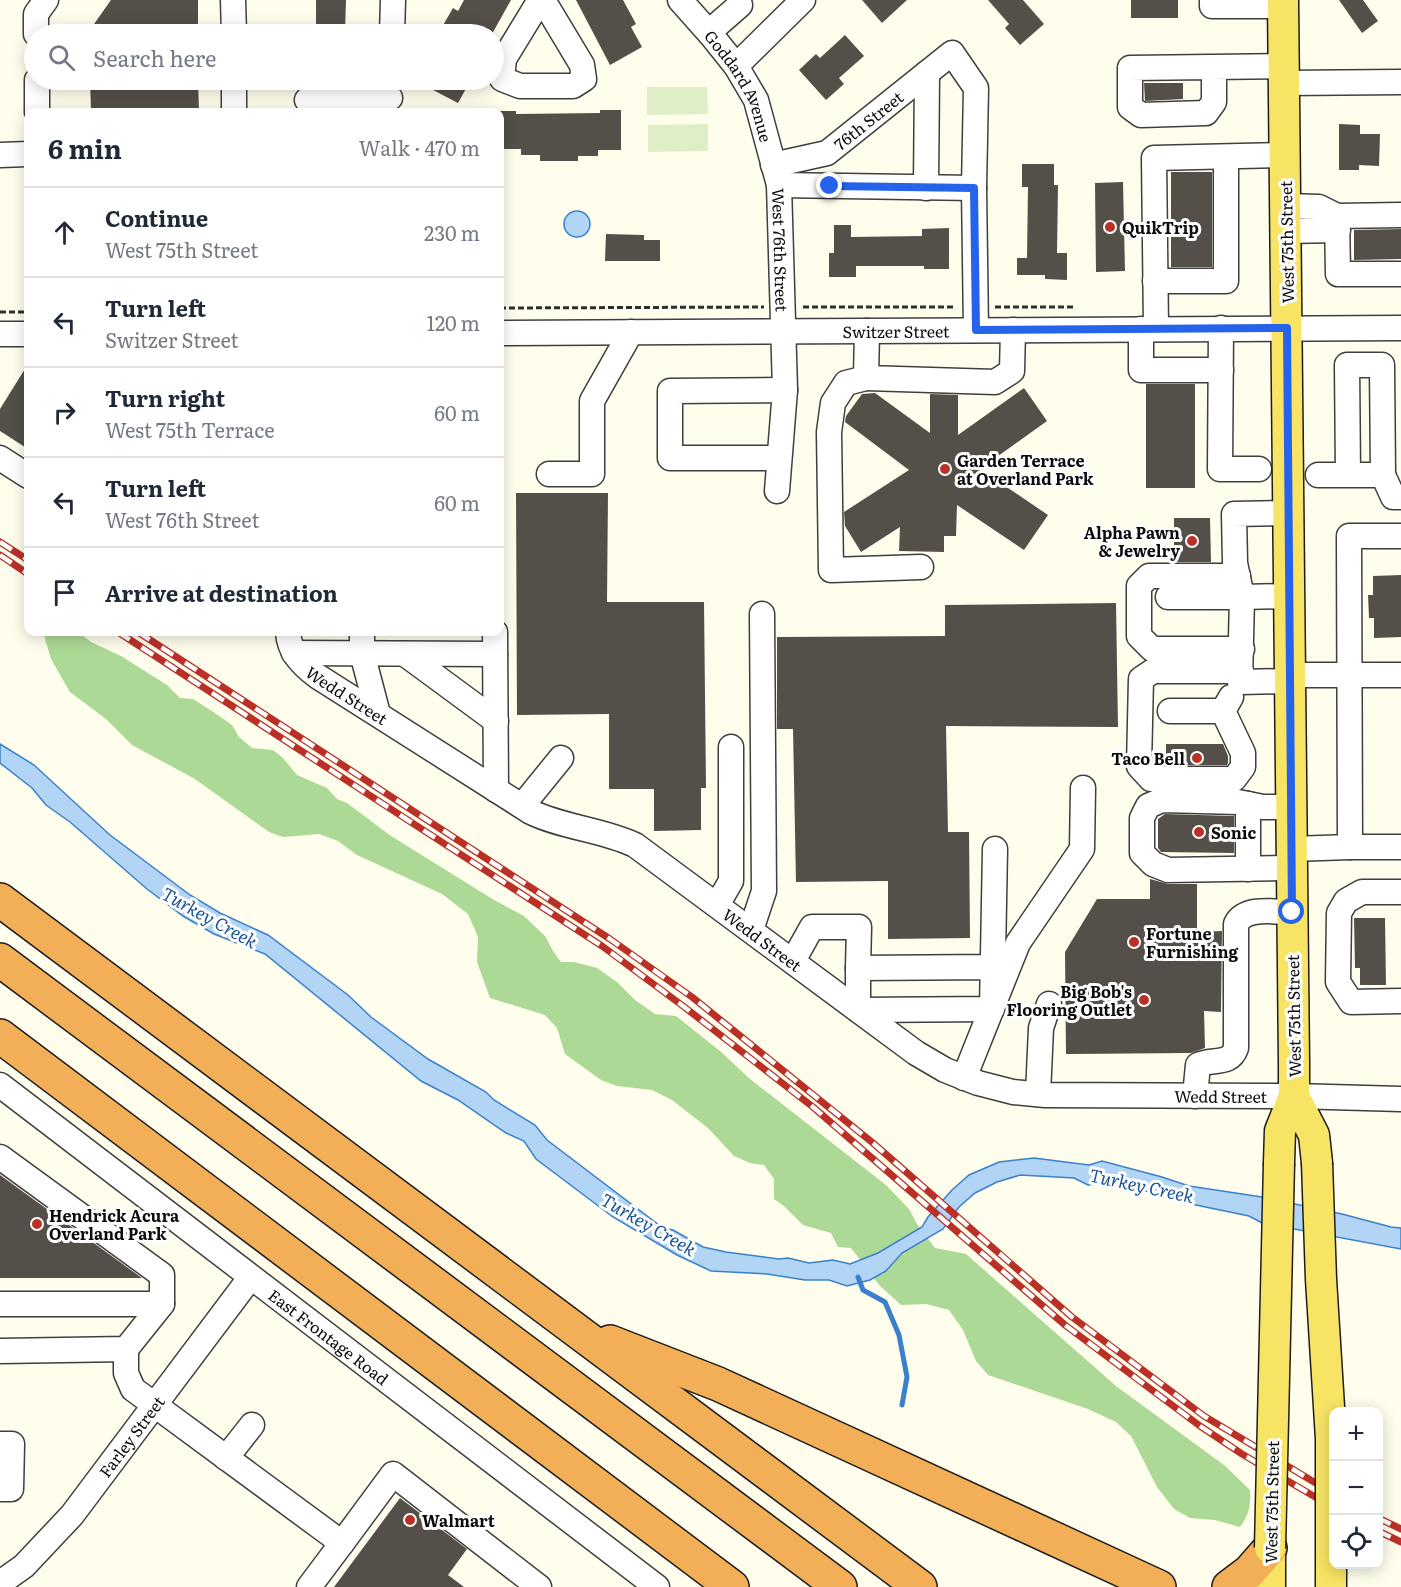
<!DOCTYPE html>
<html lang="en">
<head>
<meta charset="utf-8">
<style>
  :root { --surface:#fff; --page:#f2f2f3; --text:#1f2937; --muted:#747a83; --line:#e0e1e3 }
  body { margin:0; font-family:Literata,serif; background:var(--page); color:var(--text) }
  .controls { position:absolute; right:18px; bottom:18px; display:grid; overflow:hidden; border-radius:12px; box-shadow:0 3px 15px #0003 }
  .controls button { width:54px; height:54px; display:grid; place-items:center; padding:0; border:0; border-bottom:2px solid var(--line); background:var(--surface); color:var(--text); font:30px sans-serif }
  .stop { position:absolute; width:18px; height:18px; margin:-14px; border:4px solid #2563eb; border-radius:50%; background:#fff }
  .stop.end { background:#2563eb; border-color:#fff; box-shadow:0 2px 6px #0008 }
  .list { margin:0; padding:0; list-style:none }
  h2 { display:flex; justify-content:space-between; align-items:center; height:78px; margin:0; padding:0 24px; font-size:26px }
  h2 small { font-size:20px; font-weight:400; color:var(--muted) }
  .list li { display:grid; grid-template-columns:39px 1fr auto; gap:18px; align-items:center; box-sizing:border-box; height:90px; padding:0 24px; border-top:2px solid var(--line) }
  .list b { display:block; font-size:22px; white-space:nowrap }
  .list p { margin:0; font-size:20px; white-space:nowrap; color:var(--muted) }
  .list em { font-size:20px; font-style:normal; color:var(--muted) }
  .icon { flex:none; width:33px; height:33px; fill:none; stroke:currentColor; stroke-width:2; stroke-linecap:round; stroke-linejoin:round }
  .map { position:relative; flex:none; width:1401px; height:1587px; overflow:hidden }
  .search { position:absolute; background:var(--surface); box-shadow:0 3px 15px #0003; left:24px; top:24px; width:480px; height:66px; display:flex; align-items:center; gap:15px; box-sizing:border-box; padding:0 21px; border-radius:33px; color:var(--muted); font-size:22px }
  .panel { position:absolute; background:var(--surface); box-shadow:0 3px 15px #0003; left:24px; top:108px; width:480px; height:528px; border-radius:12px }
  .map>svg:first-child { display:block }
</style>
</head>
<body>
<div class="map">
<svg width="1401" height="1587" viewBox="0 0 1401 1587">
  <rect width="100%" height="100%" fill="#fffdec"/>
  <path fill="#add996" d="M43 632H78L91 642 121 656 167 685 180 698 193 699 215 713 232 725 239 737 252 748 273 750 283 758 297 775 327 788 337 799 347 803 391 836 494 900 524 916 545 936 553 951 561 962H574L597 968 617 982 635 1000 655 1014 676 1016 720 1051 750 1079 886 1185 909 1209 917 1224 935 1248 966 1254 1116 1386 1224 1465 1250 1490C1251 1505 1249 1515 1240 1527L1215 1520 1190 1518 1174 1509 1157 1487 1131 1436 1116 1422 1088 1409 988 1375 976 1361 963 1330 949 1310 926 1304 901 1305 880 1286 851 1248 838 1247 831 1233 803 1225 784 1206 774 1199V1179L764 1165 750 1163 734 1156 708 1128 672 1100 652 1090 617 1086 601 1080 565 1054 557 1028 545 1015 490 998 477 962 478 937 468 914 442 894 357 855 338 841 319 834 283 837 269 832 195 779 132 745 106 719 70 692 51 659Z"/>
  <g fill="#deefc8">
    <polygon points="647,87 707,87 708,114 647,115"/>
    <polygon points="708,124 708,151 648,152 648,125"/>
  </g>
  <g fill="#b2d4f5" stroke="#3a81cb" stroke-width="1.5">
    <circle cx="577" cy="224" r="13"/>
    <polygon points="0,744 34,765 110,835 190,895 220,913 268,935 348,995 371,1017 428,1059 486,1092 494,1100 535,1125 547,1140 663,1228 673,1230 703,1247 726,1252 779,1259 788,1258 809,1263 833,1260 850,1264 878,1253 922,1227 928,1217 952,1190 969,1175 999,1162 1034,1158 1089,1165 1102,1161 1162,1177 1189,1186 1262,1197 1342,1214 1391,1227 1401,1228 1401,1249 1262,1223 1249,1216 1191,1204 1161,1194 1104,1183 1088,1185 1074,1178 1020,1175 997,1182 975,1193 959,1207 943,1229 902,1253 886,1271 870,1280 847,1286 829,1280 805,1280 767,1274 711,1271 677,1255 613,1217 536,1159 524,1141 506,1133 458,1100 421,1081 265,954 214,934 183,916 147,889 70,822 46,805 32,788 0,763"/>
  </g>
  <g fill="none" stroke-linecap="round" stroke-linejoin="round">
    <polyline stroke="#3a81cb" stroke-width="5" points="858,1277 863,1290 885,1302 899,1335 907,1377 902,1405"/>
  </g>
  <g fill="#554f49">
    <polygon points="111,0 198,0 198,34 87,34"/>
    <polygon points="316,0 346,0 345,34 316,34"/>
    <polygon points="464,0 511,0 492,34 438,34 453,8 458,11"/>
    <polygon points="576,0 623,0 636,24 631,27 642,47 610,65"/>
    <polygon points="862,0 907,0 882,23"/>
    <polygon points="988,0 1023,0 1044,24 1020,45 1005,28 1009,24"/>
    <rect x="1131" y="0" width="47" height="18"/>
    <polygon points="1339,0 1363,0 1378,21 1362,33"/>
    <polygon points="845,35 864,56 839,78 844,84 826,100 799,70 816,54 820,58"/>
    <polygon points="90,80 198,80 199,112 91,112"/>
    <polygon points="414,80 458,80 468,85 458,103"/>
    <polygon points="1144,83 1183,83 1183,99 1145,101"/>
    <polygon points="600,110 621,110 621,150 598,150 598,156 578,156 578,161 540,161 540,155 521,155 521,149 500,149 500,111 516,111 516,114 600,113"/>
    <polygon points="1339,124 1360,125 1360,134 1380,134 1379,166 1359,165 1359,170 1339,170"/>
    <polygon points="1022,164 1054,164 1054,185 1058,185 1057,253 1067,253 1067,280 1045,279 1045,275 1017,275 1017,258 1027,258 1028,187 1022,187"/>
    <rect x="1171" y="172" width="41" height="95"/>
    <polygon points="1123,182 1125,271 1096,272 1095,183"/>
    <polygon points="834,225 851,225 851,237 922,236 922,229 949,228 949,269 924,269 924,266 856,266 856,277 829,277 829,253 834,253"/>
    <polygon points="1401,229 1401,259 1354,260 1354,230"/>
    <polygon points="606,234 644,235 644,240 660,240 660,261 605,261"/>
    <polygon points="28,364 28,449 0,431 0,409"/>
    <rect x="1146" y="384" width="49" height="104"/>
    <polygon points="1024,388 1047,421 980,469 1048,515 1024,550 957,505 956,536 944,536 944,552 899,551 900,527 861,552 845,526 844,512 909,470 845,422 846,416 862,394 875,393 930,433 930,394 958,395 958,435"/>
    <polygon points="516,493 608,493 607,602 704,602 706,788 701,788 701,830 654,831 654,789 609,789 609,714 517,715"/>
    <polygon points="1174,518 1210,518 1211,562 1174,562"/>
    <polygon points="1401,575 1401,637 1374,638 1374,618 1369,618 1368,595 1373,595 1373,576"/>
    <polygon points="1116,603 1118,727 946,726 948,832 969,832 970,938 888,939 888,881 796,882 793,729 777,729 777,637 945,636 945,605"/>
    <polygon points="1166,744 1223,744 1228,756 1228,763 1227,765 1166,765"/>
    <polygon points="1165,814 1234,816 1234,853 1161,852 1158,848 1158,819"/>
    <polygon points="1150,879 1168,884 1197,884 1197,932 1222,931 1221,1012 1204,1011 1205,1048 1191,1053 1066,1054 1065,952 1097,899 1150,899"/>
    <polygon points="1354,918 1385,918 1386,985 1360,985 1360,968 1355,968"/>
    <polygon points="0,1175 142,1278 0,1278"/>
    <polygon points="400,1498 467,1549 448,1575 464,1587 334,1587"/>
  </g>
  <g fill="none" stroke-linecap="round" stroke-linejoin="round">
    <g stroke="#3f3f3f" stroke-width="27">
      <g id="minor">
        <polyline points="233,0 234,34"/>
        <polyline points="540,0 504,59 502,79 520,86 573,86 584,79 582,65 543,0"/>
        <path id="s1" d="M680 0 712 36 736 66 756 100 779 185 785 390 777 491"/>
        <polyline points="1212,0 1212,6 1284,6"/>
        <polyline points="709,32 740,5"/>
        <polyline points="36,34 36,14 46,0"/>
        <polyline points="392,34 393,0"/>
        <polyline points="736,66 803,0"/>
        <polyline points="1214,67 1214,102 1206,113 1141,115 1130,107 1130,68 1284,66"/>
        <polyline points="37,80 37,112"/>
        <polyline points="234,80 234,112"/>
        <polyline points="1284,83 1401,82"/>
        <polyline points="307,100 390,98"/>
        <polyline points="0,155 28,154"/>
        <path id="s2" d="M773 165 827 153 952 53 976 88 974 188 976 330"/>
        <polyline points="779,185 974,188"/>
        <polyline points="926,188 927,73"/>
        <polyline points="1286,206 1319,207 1337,216 1401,215"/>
        <polyline points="1337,216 1338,274 1401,274"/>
        <polyline points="1286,231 1338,230"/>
        <polyline points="1155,281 1226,281 1226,157"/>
        <polyline points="1156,328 1154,158 1285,155"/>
        <polyline points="1221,328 1220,469 1259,469"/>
        <polyline points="1141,329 1141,370 1221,370"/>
        <polyline points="867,331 866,378 995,382 1012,371 1013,330"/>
        <path id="s3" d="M500 333 1401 328"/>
        <polyline points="0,334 28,334"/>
        <polyline points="866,378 846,383 833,403 829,432 831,570 921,567"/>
        <polyline points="0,458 28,476"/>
        <polyline points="779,458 670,458 670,391 785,390"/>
        <polyline points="549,474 592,474 592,401 631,332"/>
        <polyline points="1318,475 1383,475 1382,365 1347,365 1348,475"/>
        <polyline points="1383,475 1393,497 1401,497"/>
        <polyline points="1289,513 1234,514 1235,563 1242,597 1289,596"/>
        <polyline points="1238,576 1149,576 1139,586 1139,636 1152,649 1242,649"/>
        <polyline points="1168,597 1242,597 1240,682 1290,681"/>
        <path id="s4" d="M288 632C289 651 301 664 317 676L531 812C564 828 601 829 635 845L916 1053 945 1070 978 1083 1013 1092 1045 1095 1294 1096 1401 1099"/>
        <polyline points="362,632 362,653 378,714"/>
        <polyline points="495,632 496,790"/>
        <polyline points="294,653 495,654"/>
        <polyline points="405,654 496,721"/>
        <polyline points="1290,675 1401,675"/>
        <polyline points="1170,711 1223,711 1231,697"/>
        <polyline points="1223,711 1243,753 1243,767 1234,779 1151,779 1139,766 1141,679 1153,671 1241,671"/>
        <polyline points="1248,804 1248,869"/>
        <polyline points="522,806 561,758"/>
        <polyline points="1291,807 1263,807 1238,802 1162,800 1148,806 1142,818 1142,853 1153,864 1168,870 1292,868"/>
        <polyline points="1350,847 1401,847"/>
        <polyline points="1292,849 1350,847 1349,536 1401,536"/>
        <polyline points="1401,892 1362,892 1346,901 1339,913 1338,982 1351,1002 1401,1001"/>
        <polyline points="717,905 731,881 731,747"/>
        <polyline points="751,930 764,891 762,614"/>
        <polyline points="793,961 812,927 859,927 858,968"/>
        <polyline points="993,967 858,968 858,1010 992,1009 995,849"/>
        <polyline points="964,1078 1018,943 1082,849 1083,788"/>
        <path id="s5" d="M0 1085 657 1587"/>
        <polyline points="1038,1094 1041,1028 1049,1004"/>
        <path d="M1195 1096 1198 1065C1212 1058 1230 1066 1236 1048V924C1245 906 1275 912 1292 912"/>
        <polyline points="0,1157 162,1275 162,1304 0,1304"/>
        <polyline points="126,1349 126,1373 133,1389 342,1543 309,1587"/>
        <polyline points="0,1351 126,1349 162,1304"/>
        <polyline points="0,1444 12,1444 11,1489 0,1489"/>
        <polyline points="226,1458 252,1425"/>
        <polyline points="342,1543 393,1474 539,1587"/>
        <path id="s6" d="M0 1583 24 1566 72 1515 250 1278"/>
      </g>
    </g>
    <g stroke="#1d1d1d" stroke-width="33">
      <g id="major">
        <polyline points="1294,1096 1314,1135 1317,1163"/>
        <polyline points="1279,1163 1280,1131 1294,1096 1294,1064 1283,0"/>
        <polyline points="1270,1548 1270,1587"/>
      </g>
    </g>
    <g stroke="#1d1d1d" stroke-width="36">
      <g id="highway">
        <polyline points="0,900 920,1587"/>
        <polyline points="0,960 840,1587"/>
        <polyline points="0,1036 732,1587"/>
        <polyline points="610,1342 718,1384 1159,1587"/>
        <polyline points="1229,1587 1249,1572 1270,1548"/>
      </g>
    </g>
    <g stroke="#2e2e2e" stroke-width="3" stroke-dasharray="6 3" stroke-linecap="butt">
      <polyline points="803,307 955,307"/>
      <polyline points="995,307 1075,307"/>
      <polyline points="500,308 764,307"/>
      <polyline points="0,312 28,312"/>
    </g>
    <use href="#minor" stroke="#fff" stroke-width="24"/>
    <use href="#major" stroke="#f7e364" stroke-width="30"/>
    <use href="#highway" stroke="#f2af57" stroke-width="33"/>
    <g stroke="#ba3027" stroke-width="7">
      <g id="rail">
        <polyline points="0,542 28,560"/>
        <polyline points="0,555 28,574"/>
        <polyline points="118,632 602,946 683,1006 813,1107 1065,1325 1200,1426 1242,1454 1334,1508"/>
        <polyline points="138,632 610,939 692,997 873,1143 1072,1317 1204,1416 1334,1494"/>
        <polyline points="1378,1518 1401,1529"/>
        <polyline points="1378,1531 1401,1542"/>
      </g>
    </g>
    <use href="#rail" stroke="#fff" stroke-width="4.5" stroke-dasharray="14" stroke-linecap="butt"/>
    <g stroke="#1d1d1d" stroke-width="33" stroke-linecap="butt">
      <g id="major-bridge">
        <polyline points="1317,1163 1321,1279 1331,1439 1331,1587"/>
        <polyline points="1270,1548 1279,1163"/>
      </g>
    </g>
    <use href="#major-bridge" stroke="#f7e364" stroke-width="30"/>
  </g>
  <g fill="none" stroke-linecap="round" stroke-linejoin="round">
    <polyline stroke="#2563eb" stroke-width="8" points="830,186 974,188 976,330 1287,328 1292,912"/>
  </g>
  <g fill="#ba3027" stroke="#fff" stroke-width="2">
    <circle cx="1110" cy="227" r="6"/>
    <circle cx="945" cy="469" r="6"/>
    <circle cx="1192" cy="541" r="6"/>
    <circle cx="1197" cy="758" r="6"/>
    <circle cx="1199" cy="832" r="6"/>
    <circle cx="1134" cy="942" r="6"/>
    <circle cx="1144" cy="1000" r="6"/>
    <circle cx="37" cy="1224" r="6"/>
    <circle cx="410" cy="1520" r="6"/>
  </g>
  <g text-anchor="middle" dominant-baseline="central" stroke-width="6" stroke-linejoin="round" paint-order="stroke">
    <g font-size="16" fill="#0c0c0c" stroke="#fff">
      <text stroke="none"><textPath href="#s1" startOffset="106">Goddard Avenue</textPath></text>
      <text stroke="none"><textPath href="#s2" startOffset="108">76th Street</textPath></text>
      <text transform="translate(1286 242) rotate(-91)">West 75th Street</text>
      <text stroke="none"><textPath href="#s1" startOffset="279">West 76th Street</textPath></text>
      <text stroke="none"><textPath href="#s3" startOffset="396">Switzer Street</textPath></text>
      <text stroke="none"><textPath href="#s4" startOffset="90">Wedd Street</textPath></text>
      <text stroke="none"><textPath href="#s4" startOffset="576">Wedd Street</textPath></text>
      <text transform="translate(1293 1016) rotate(-91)">West 75th Street</text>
      <text stroke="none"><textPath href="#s4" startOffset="1080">Wedd Street</textPath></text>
      <text stroke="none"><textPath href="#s5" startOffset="414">East Frontage Road</textPath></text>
      <text stroke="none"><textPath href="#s6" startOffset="198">Farley Street</textPath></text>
      <text transform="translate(1271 1502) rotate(-89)">West 75th Street</text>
    </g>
    <g font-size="16" font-weight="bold" fill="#0c0c0c" stroke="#fff" text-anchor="start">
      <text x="1122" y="227">QuikTrip</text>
      <text x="957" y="460">Garden Terrace<tspan x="957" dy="18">at Overland Park</tspan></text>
      <text x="1180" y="532" text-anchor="end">Alpha Pawn<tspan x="1180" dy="18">&amp; Jewelry</tspan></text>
      <text x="1185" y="758" text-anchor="end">Taco Bell</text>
      <text x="1211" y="832">Sonic</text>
      <text x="1146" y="933">Fortune<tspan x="1146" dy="18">Furnishing</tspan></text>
      <text x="1132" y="991" text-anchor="end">Big Bob's<tspan x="1132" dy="18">Flooring Outlet</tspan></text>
      <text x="49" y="1215">Hendrick Acura<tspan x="49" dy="18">Overland Park</tspan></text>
      <text x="422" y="1520">Walmart</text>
    </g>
    <g font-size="18" font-style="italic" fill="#18539c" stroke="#fff">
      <text transform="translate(210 917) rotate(29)">Turkey Creek</text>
      <text transform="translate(1142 1185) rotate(12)">Turkey Creek</text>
      <text transform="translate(649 1224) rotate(30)">Turkey Creek</text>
    </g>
  </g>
</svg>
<div class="controls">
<button>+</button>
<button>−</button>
<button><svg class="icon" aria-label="locate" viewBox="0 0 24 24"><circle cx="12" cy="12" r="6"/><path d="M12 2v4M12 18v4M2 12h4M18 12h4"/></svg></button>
</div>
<div class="stop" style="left:1292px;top:912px"></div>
<div class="stop end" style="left:830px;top:186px"></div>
<div class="search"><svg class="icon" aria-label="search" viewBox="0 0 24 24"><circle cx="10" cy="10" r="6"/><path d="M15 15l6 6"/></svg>Search here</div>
<section class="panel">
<h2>6 min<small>Walk · 470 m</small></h2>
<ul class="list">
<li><svg class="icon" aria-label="ahead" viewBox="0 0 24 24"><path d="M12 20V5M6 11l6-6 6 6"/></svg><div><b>Continue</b><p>West 75th Street</p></div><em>230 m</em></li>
<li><svg class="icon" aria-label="left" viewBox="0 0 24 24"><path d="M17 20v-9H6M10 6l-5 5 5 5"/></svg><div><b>Turn left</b><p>Switzer Street</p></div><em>120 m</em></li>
<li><svg class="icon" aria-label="right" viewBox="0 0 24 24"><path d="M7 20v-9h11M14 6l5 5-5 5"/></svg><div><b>Turn right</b><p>West 75th Terrace</p></div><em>60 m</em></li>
<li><svg class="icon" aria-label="left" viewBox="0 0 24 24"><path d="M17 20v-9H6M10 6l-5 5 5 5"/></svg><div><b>Turn left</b><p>West 76th Street</p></div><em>60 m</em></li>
<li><svg class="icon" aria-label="arrive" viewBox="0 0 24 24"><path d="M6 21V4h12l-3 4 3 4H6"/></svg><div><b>Arrive at destination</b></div></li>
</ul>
</section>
</div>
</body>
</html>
